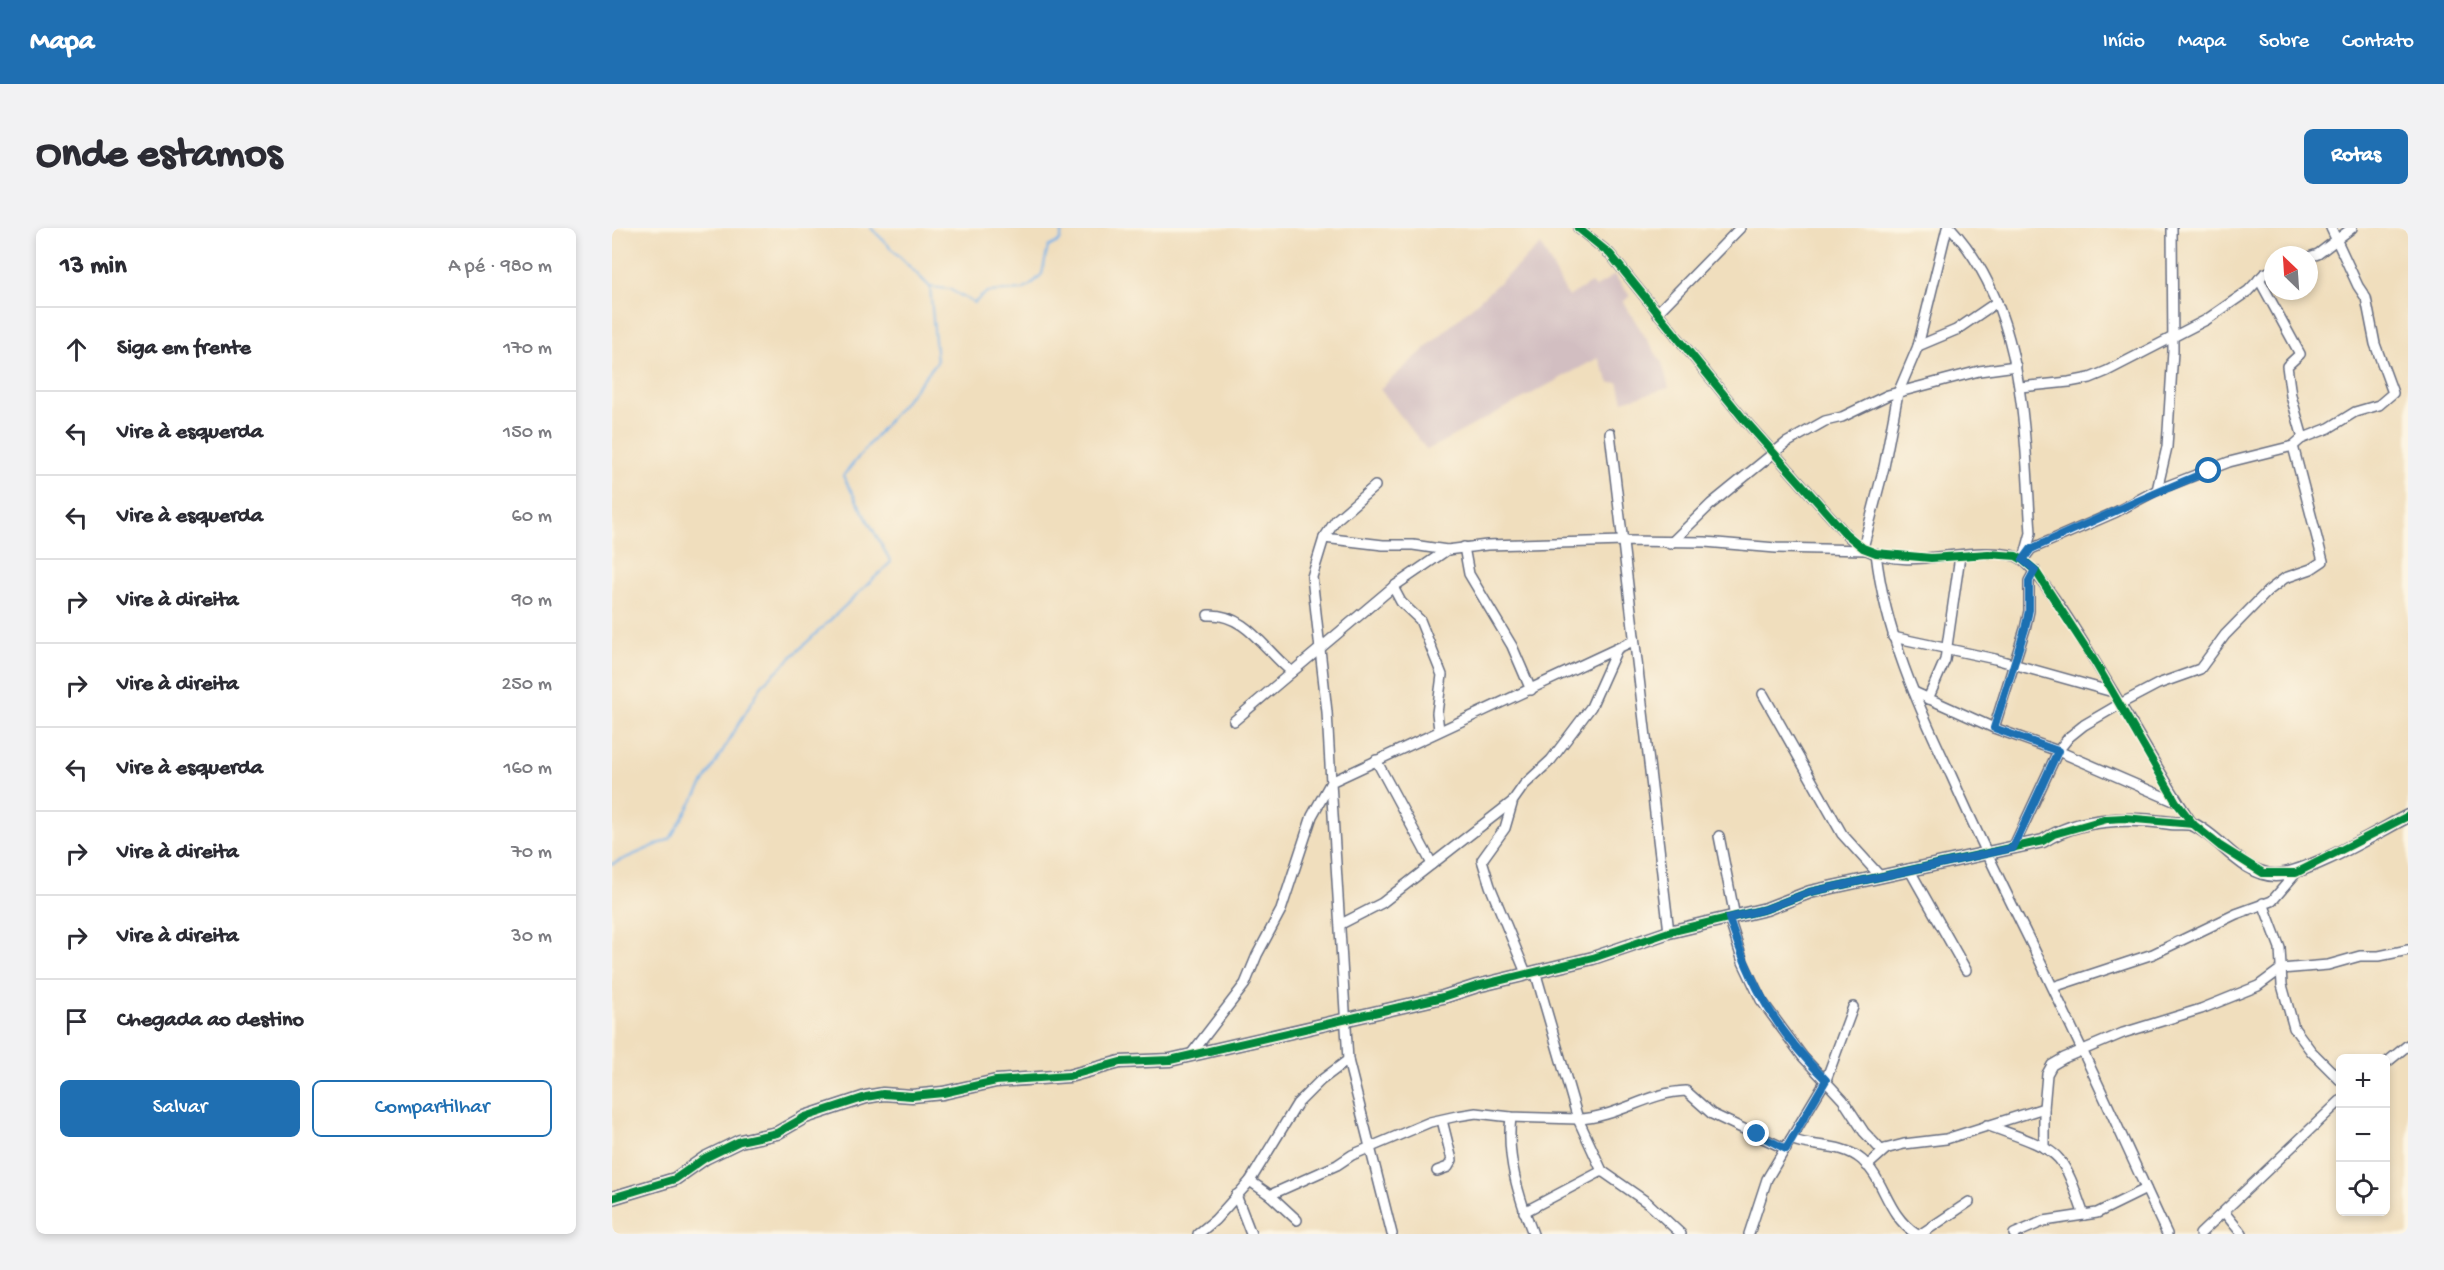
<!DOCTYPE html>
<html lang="pt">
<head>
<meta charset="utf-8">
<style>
  :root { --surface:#fff; --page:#f2f2f3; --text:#2b2b33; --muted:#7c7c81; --line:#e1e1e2; --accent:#1f6fb2 }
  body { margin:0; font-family:"Gochi Hand",sans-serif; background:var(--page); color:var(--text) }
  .controls { position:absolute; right:18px; bottom:18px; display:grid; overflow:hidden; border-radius:9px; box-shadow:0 3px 9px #0003 }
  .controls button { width:54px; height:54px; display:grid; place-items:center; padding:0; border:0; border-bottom:2px solid var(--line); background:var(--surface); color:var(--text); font:30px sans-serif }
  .compass { position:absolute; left:1652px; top:18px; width:54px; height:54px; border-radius:50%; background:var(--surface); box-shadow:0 3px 9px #0003; rotate:335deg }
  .stop { position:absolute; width:18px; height:18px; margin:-14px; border:4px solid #1f6fb2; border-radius:50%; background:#fff }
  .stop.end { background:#1f6fb2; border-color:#fff; box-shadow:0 2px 6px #0008 }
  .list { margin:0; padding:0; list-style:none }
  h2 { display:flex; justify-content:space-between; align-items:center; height:78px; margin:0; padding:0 24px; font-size:26px }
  h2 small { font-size:20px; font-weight:400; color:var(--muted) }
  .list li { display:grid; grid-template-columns:39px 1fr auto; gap:18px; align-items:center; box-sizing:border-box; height:84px; padding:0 24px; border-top:2px solid var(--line) }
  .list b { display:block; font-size:22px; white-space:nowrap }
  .list em { font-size:20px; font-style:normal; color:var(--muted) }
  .actions { display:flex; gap:12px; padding:18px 24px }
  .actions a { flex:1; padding:14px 0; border:2px solid var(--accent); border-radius:9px; text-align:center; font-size:21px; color:var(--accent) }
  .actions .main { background:var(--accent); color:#fff }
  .icon { flex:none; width:33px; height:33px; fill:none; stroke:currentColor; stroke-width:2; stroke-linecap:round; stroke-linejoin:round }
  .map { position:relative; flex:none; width:1796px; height:1006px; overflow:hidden; border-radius:9px }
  header { display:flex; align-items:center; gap:36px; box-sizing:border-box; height:84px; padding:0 30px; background:var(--accent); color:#fff }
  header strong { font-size:28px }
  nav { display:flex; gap:33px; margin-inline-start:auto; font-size:21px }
  .intro { display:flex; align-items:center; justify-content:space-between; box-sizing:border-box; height:144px; padding:0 36px }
  h1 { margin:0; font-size:42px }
  .button { padding:15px 27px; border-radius:9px; background:var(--accent); color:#fff; font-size:21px; font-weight:700 }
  main { display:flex; gap:36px; padding:0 36px }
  aside { flex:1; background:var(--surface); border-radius:9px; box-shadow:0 3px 9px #0003 }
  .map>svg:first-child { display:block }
</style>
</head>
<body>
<header>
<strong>Mapa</strong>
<nav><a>Início</a><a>Mapa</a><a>Sobre</a><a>Contato</a></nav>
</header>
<div class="intro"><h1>Onde estamos</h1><a class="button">Rotas</a></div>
<main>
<aside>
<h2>13 min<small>A pé · 980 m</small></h2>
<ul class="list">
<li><svg class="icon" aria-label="ahead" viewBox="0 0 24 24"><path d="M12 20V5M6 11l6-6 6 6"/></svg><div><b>Siga em frente</b></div><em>170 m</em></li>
<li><svg class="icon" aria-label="left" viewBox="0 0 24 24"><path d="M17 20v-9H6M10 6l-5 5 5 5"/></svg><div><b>Vire à esquerda</b></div><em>150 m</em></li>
<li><svg class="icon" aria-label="left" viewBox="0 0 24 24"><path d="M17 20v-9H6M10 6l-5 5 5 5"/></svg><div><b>Vire à esquerda</b></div><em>60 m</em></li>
<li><svg class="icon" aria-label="right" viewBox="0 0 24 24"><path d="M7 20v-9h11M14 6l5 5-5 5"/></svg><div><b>Vire à direita</b></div><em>90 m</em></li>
<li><svg class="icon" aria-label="right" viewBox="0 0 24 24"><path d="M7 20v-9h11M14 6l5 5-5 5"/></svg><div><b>Vire à direita</b></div><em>250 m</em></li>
<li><svg class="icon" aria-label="left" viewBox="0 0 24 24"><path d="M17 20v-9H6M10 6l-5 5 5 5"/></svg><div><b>Vire à esquerda</b></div><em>160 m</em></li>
<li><svg class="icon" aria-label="right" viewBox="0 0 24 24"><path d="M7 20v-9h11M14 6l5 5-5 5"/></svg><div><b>Vire à direita</b></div><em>70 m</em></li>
<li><svg class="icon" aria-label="right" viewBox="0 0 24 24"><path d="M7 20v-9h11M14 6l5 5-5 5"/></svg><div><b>Vire à direita</b></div><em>30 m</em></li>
<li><svg class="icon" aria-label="arrive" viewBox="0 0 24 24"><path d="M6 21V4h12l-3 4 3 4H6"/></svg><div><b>Chegada ao destino</b></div></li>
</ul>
<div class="actions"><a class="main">Salvar</a><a>Compartilhar</a></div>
</aside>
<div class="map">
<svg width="1796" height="1006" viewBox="0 0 1796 1006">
  <rect width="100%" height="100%" fill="#fcf5e5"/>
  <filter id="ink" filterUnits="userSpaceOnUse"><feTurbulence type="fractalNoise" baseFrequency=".0167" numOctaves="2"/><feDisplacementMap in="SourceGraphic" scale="12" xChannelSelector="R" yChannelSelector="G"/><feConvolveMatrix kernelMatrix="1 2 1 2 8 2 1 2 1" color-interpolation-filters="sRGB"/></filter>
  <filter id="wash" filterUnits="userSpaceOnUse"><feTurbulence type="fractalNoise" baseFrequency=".008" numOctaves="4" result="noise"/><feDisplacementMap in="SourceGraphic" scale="24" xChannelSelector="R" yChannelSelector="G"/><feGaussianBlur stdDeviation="1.35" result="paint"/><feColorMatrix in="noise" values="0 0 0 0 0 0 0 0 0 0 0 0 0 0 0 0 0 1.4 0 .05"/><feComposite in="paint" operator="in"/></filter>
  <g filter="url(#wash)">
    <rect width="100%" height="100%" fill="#f0debd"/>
    <polygon fill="#d2bec1" points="929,17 956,69 979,55 983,60 1002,47 1018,68 1011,74 1050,135 1057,160 1011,173 1006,154 998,155 986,130 815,222 768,161"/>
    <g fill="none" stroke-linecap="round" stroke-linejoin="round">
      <g stroke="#78b2e9" stroke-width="2">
        <polyline points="259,0 318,59"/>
        <polyline points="0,636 58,611 150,457 279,334 231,248 325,134 318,59 337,61 362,75 375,64 411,62 420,56 430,46 436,19 448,13 451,0"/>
      </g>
    </g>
  </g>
  <g filter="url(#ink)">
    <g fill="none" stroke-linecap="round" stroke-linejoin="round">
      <g stroke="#666c7f" stroke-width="12">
        <g id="minor">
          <path d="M966 0 998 26 1130 189 1233 305C1239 311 1246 318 1254 322 1300 344 1356 316 1403 328 1437 337 1549 554 1581 596"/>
          <path d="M1339 0C1414 82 1412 201 1419 305L1413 327"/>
          <polyline points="1697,29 1706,26 1740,0"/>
          <polyline points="1647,51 1688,126 1675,138 1679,168 1691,210"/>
          <polyline points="1045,85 1128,0"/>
          <polyline points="1306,118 1344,102 1385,74"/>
          <polyline points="1408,159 1457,154 1478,150 1495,143 1594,92 1636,63 1652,46 1661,42"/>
          <polyline points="998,205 1057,704"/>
          <polyline points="1545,262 1555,219 1561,123 1560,0"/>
          <polyline points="712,310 771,317 801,317 835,322 875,317 1012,313 1093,314 1164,320 1254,322"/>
          <polyline points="1058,316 1099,276 1174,215 1213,193 1230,189 1276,167 1367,143 1404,138"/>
          <polyline points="852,319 857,346 900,418 919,462"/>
          <polyline points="1251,320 1272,239 1286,165 1306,118 1335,0"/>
          <path d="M1264 325C1273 404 1305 476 1339 547 1364 603 1391 659 1419 715 1466 810 1510 909 1555 1006"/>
          <polyline points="1411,332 1419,321 1504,284 1545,262 1617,234 1681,218 1689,211 1717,200 1743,184 1767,177 1781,165 1763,116 1754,70 1746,58 1719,0"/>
          <polyline points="781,359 789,374 808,392 830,447 825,485 827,502"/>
          <path d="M596 387C634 385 653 423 680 444L781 359 835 322"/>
          <polyline points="1281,409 1383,431 1501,464"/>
          <polyline points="1302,464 1382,500 1446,523 1564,574"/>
          <polyline points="1151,466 1230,606 1268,648"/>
          <polyline points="1316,471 1333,432 1348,328"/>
          <polyline points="622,493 680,444"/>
          <polyline points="1382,500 1413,401 1417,383 1417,353 1423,342"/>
          <polyline points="764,532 820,636"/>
          <polyline points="900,576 893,600 870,632 878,658 914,745"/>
          <polyline points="1107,608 1123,689"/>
          <polyline points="1401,620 1446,523 1457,509 1472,497 1508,476 1546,456 1588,441 1613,407 1656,363 1673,350 1699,341 1711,333 1681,218"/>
          <polyline points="1297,641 1354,742"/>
          <polyline points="1651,675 1668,720 1670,757 1682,800 1699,823 1728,852"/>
          <polyline points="1117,690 1131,734 1149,772 1191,829 1231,872 1252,904 1269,922 1292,916 1334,911 1432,880"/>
          <polyline points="729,696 770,675 900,574 912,557 939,532 979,479 1005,421"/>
          <polyline points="1441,759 1541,726 1624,686 1660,673 1684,645"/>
          <polyline points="580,825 633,756 645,727 669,682 700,588 719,554 715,484 700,349 712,310 724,292 763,258"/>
          <polyline points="1774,835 1796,817"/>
          <path d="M899 889C894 930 907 969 921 1006"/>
          <path d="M966 891C1004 890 1037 864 1074 863L1100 886 1174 921"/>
          <polyline points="966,891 990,943 1036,975 1069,1006"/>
          <path d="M1375 897C1394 905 1434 915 1447 931 1459 946 1465 969 1472 987"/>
          <path d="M1179 911C1202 921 1229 914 1250 932 1273 952 1274 986 1304 1006"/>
          <polyline points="1432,920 1432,880 1435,846 1440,837 1452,830 1511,805 1589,781 1646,758 1669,741 1716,737 1748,728 1767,728 1796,722"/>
          <polyline points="1255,938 1274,921"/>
          <polyline points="825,943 836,939 840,932 830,892"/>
          <polyline points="638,953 658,967 725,937 740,927 818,894 845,888 864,885 899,889 966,891 923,743"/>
          <polyline points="624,967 639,1006"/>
          <polyline points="658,967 685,992"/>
          <polyline points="912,984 990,943"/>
          <polyline points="1612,984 1630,1006"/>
          <polyline points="586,1006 603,992 638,953 685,876 708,853 736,832"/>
          <polyline points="780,1006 736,832 719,554 1021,413"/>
          <polyline points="1137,1006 1155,951 1214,852 1241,779"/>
          <polyline points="1309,1006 1357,974"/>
          <polyline points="1402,1006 1432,993 1485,985 1534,961"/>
          <polyline points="1588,1006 1728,873"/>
        </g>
      </g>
      <g stroke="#666c7f" stroke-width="15">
        <path id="tertiary" d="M0 970 63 951 93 930 128 913 165 905 193 889 254 869 271 866 300 868 331 865 384 853 457 848 508 834 558 832 831 769 865 758 981 730 1057 704 1154 681 1198 664 1431 613C1469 589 1516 589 1559 595 1566 596 1576 594 1582 597 1609 610 1630 646 1663 647 1694 647 1765 604 1796 588"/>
      </g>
      <use href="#minor" stroke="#fff" stroke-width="9"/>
      <use href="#tertiary" stroke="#fff" stroke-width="12"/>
      <g stroke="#fcf5e5" stroke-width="11">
        <g id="cycleway">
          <polyline points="966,0 998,26 1130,189 1233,305 1251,320 1264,325 1319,330 1376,326 1404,328 1411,332 1423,342 1483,434 1564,574 1581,596 1608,618 1651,645 1684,645 1796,588"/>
          <polyline points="0,970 63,951 93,930 128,913 165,905 193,889 254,869 271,866 300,868 331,865 384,853 457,848 508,834 558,832 831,769 865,758 981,730 1057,704 1154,681 1198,664 1431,613 1442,606 1495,591 1512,590 1581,596"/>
        </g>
      </g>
      <use href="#cycleway" stroke="#00873e" stroke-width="8"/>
    </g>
  </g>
  <g fill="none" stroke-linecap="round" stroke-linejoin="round" filter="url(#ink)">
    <path stroke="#1f6fb2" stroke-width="8" d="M1145 906 1174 921 1214 852C1163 801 1139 758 1117 690L1154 681 1198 664 1401 620 1446 523 1382 500 1413 401 1417 382V353L1423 342 1411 332 1419 321C1478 294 1537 267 1597 243"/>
  </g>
</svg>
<div class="controls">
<button>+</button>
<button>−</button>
<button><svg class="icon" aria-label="locate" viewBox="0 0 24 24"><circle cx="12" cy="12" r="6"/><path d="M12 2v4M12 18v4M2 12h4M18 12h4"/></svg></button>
</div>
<svg class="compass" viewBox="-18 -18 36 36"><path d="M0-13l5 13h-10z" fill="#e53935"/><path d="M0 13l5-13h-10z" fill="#7c7c81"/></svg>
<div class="stop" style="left:1597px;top:243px"></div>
<div class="stop end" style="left:1145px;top:906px"></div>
</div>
</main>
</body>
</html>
